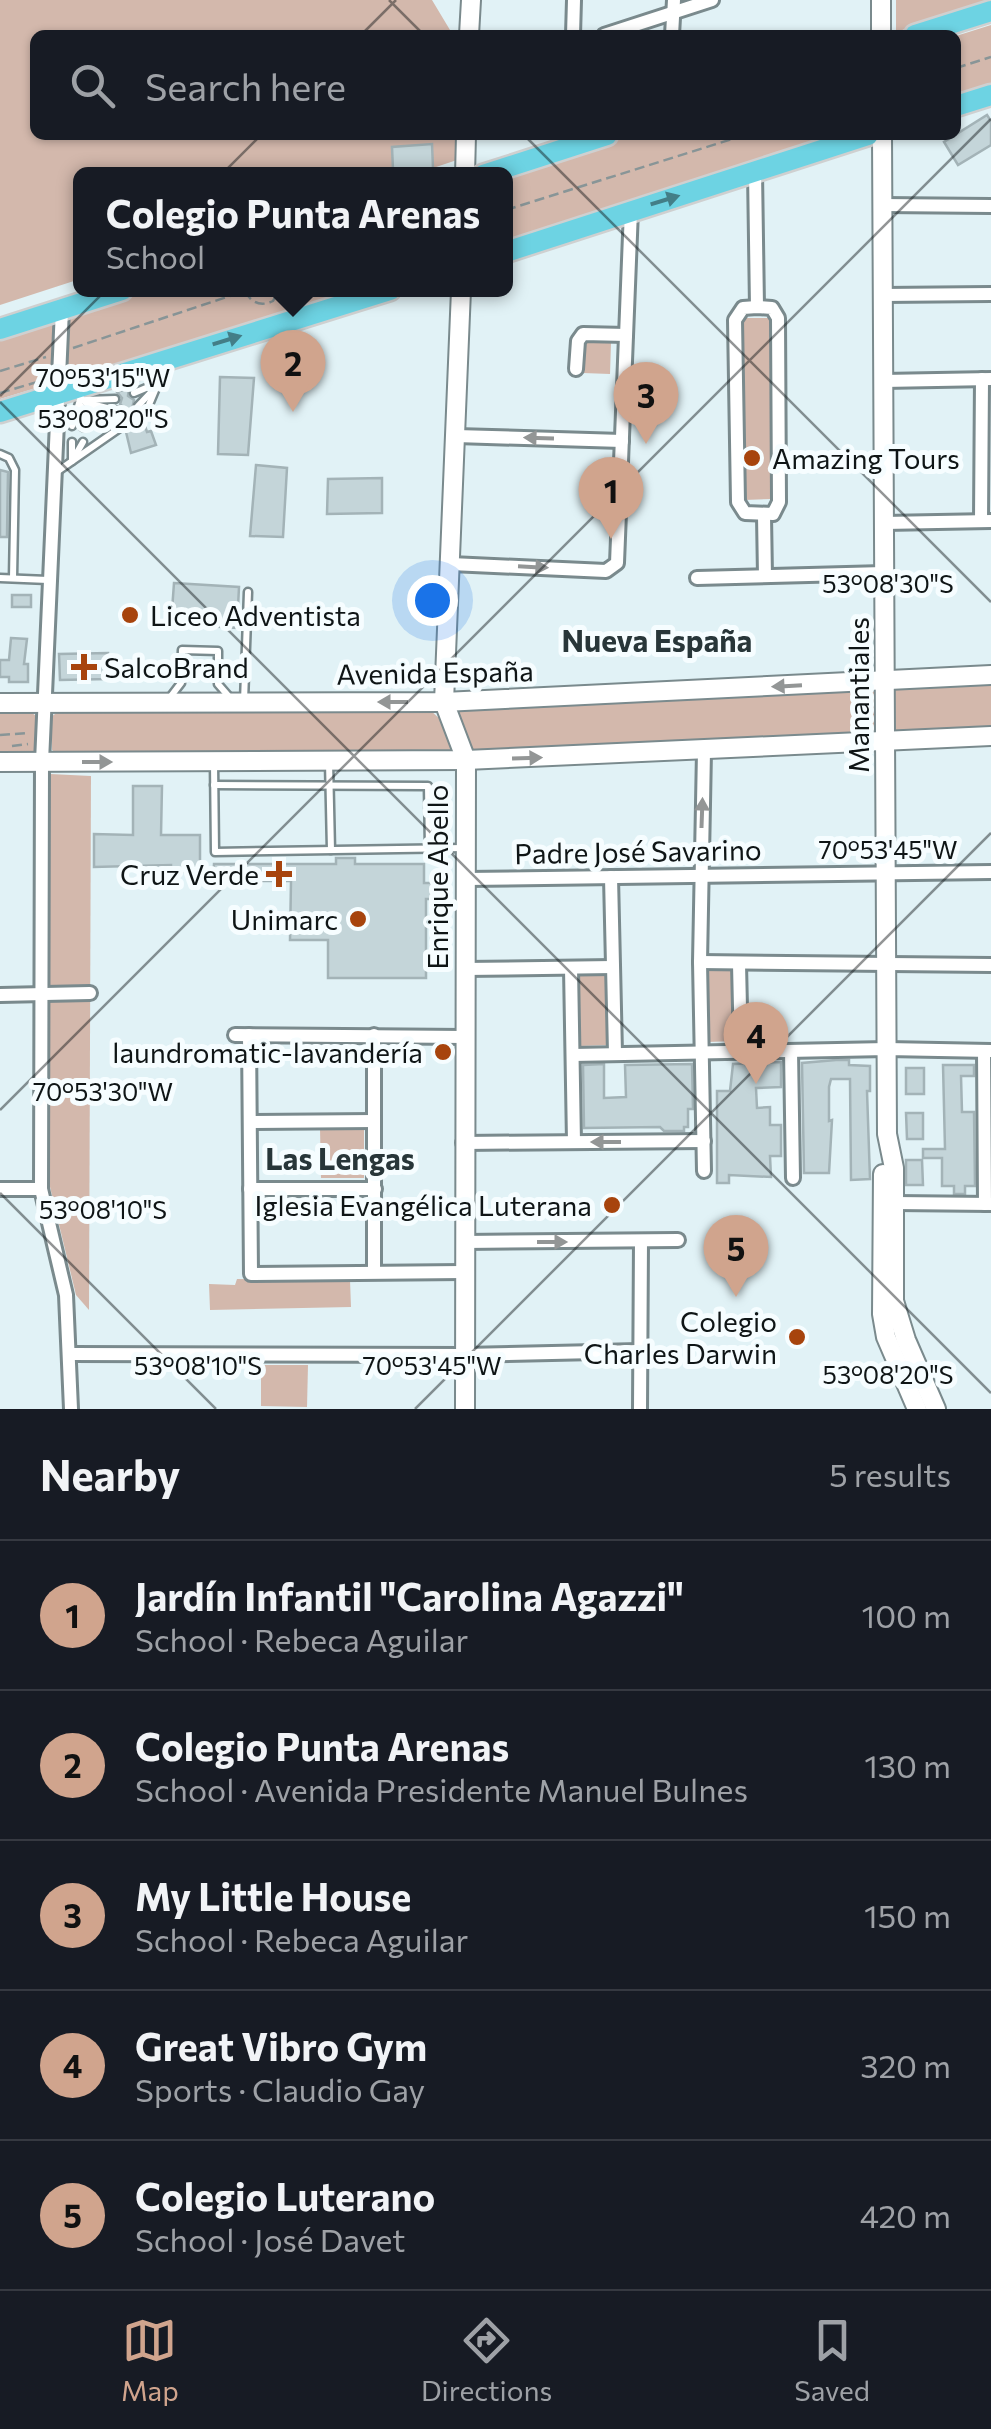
<!DOCTYPE html>
<html lang="en">
<head>
<meta charset="utf-8">
<style>
  :root { --surface:#171b24; --page:#20242c; --text:#f1f3f6; --muted:#9ea1a6; --line:#363941; --accent:#d0a48d }
  body { margin:0; font-family:Commissioner,sans-serif; background:var(--page); color:var(--text) }
  .you { position:absolute; left:432px; top:600px; width:35px; height:35px; margin:-25px; border:8px solid #fff; border-radius:50%; background:#1a73e8; box-shadow:0 0 0 15px #1a73e833 }
  .badge { display:grid; place-items:center; width:65px; height:65px; border-radius:50%; background:var(--accent); color:#111; font-size:32px; font-weight:700 }
  .pin { position:absolute; translate:-50% -82px; filter:drop-shadow(0 2px 5px #0008) }
  .pin::after { content:''; position:absolute; top:52px; width:35px; height:30px; background:inherit; clip-path:polygon(0 0,100% 0,50% 100%) }
  .popup { position:absolute; left:73px; top:167px; width:440px; height:130px; box-sizing:border-box; display:grid; place-content:center; border-radius:15px; background:var(--surface); filter:drop-shadow(0 2px 8px #0005); font-size:32px; white-space:nowrap; color:var(--muted) }
  .popup b { font-size:38px; color:var(--text) }
  .popup::after { content:''; position:absolute; left:50%; top:100%; margin-left:-20px; border:20px solid transparent; border-top-color:var(--surface) }
  .list { margin:0; padding:0; list-style:none }
  h2 { display:flex; justify-content:space-between; align-items:center; height:130px; margin:0; padding:0 40px; font-size:42px }
  h2 small { font-size:32px; font-weight:400; color:var(--muted) }
  .list li { display:grid; grid-template-columns:65px 1fr auto; gap:30px; align-items:center; box-sizing:border-box; height:150px; padding:0 40px; border-top:2px solid var(--line) }
  .list b { display:block; font-size:38px; white-space:nowrap }
  .list p { margin:0; font-size:32px; white-space:nowrap; color:var(--muted) }
  .list em { font-size:32px; font-style:normal; color:var(--muted) }
  .icon { flex:none; width:55px; height:55px; fill:none; stroke:currentColor; stroke-width:2; stroke-linecap:round; stroke-linejoin:round }
  .map { position:relative; flex:none; width:991px; height:1409px; overflow:hidden }
  .search { position:absolute; background:var(--surface); box-shadow:0 2px 8px #0004; left:30px; right:30px; top:30px; height:110px; display:flex; align-items:center; gap:25px; box-sizing:border-box; padding:0 35px; border-radius:15px; color:var(--muted); font-size:38px }
  .sheet { height:880px; background:var(--surface) }
  nav { display:flex; justify-content:space-around; align-items:center; box-sizing:border-box; height:140px; border-top:2px solid var(--line); background:var(--surface); font-size:28px; color:var(--muted) }
  nav a { display:grid; justify-items:center; gap:5px }
  nav .on { color:var(--accent) }
  .map>svg:first-child { display:block }
</style>
</head>
<body>
<div class="map">
<svg width="991" height="1409" viewBox="0 0 991 1409">
  <rect width="100%" height="100%" fill="#e1f2f6"/>
  <g fill="#d3b8ac">
    <polygon points="0,0 432,0 453,35 35,35 35,135 460,135 460,159 412,175 80,175 80,279 0,305"/>
    <polygon points="896,0 991,0 991,2 896,32"/>
    <polygon points="991,25 991,88 956,99 956,36"/>
    <polygon points="633,135 843,135 506,245 506,175"/>
    <polygon points="125,290 360,290 0,399 0,329"/>
    <polygon points="742,318 770,318 772,499 744,500"/>
    <polygon points="584,341 611,342 610,374 583,373"/>
    <polygon points="991,684 991,729 470,754 455,710"/>
    <polygon points="0,711 30,711 37,717 37,748 31,755 0,756"/>
    <polygon points="59,711 431,711 440,719 454,750 450,756 61,757 52,750 51,717"/>
    <polygon points="50,774 91,776 89,1310 76,1295 50,1187"/>
    <polygon points="706,968 731,969 734,1041 708,1042"/>
    <polygon points="607,973 611,1045 580,1046 576,974"/>
    <polygon points="320,1128 364,1128 364,1178 321,1178"/>
    <polygon points="237,1279 350,1280 351,1307 210,1310 209,1284 235,1285"/>
    <polygon points="261,1365 308,1365 307,1407 261,1406"/>
  </g>
  <g fill="#c4d5d9" stroke="#a3b3b7" stroke-width="2.5">
    <polygon points="987,115 991,121 991,145 958,165 944,142"/>
    <polygon points="432,144 433,168 393,170 392,147"/>
    <polygon points="220,377 254,378 248,455 218,454"/>
    <polygon points="129,388 128,396 134,400 132,409 138,413 137,422 145,426 147,432 151,431 156,445 131,453 126,432 131,423 122,417 126,410 120,404 122,398 117,392"/>
    <polygon points="256,465 287,468 283,537 250,536"/>
    <polygon points="0,470 8,472 7,537 0,537"/>
    <polygon points="382,478 382,513 327,514 328,479"/>
    <polygon points="174,583 239,587 237,628 171,624"/>
    <rect x="12" y="595" width="19" height="12"/>
    <polygon points="11,638 27,639 24,664 28,664 28,682 9,682 9,677 0,677 0,660 9,660"/>
    <polygon points="108,653 108,679 60,680 59,654"/>
    <polygon points="133,786 162,786 161,835 200,835 200,872 171,872 171,865 94,867 94,834 133,835"/>
    <polygon points="336,858 355,858 355,864 424,864 424,883 432,883 432,899 426,899 426,978 328,978 328,940 290,940 291,881 213,881 214,864 336,864"/>
    <polygon points="836,1060 849,1060 849,1065 870,1066 870,1091 867,1091 870,1179 851,1180 850,1079 831,1079 829,1087 829,1121 832,1120 829,1173 804,1173 802,1063"/>
    <polygon points="781,1062 781,1087 756,1088 757,1108 770,1107 770,1125 781,1125 781,1156 770,1156 771,1177 729,1175 729,1183 717,1183 717,1091 730,1091 733,1064"/>
    <polygon points="604,1064 604,1098 626,1097 625,1065 692,1064 693,1109 688,1109 688,1127 684,1127 684,1131 664,1131 660,1127 584,1128 583,1065"/>
    <polygon points="943,1065 974,1065 974,1076 961,1076 962,1112 974,1112 975,1186 965,1186 965,1194 954,1194 954,1186 942,1186 942,1158 923,1158 923,1149 945,1149"/>
    <rect x="906" y="1068" width="18" height="26"/>
    <polygon points="906,1113 923,1113 923,1139 907,1139"/>
    <polygon points="906,1160 922,1160 923,1185 906,1185"/>
  </g>
  <g fill="none" stroke-linecap="round" stroke-linejoin="round">
    <g stroke="#7a8a8d" stroke-width="11">
      <g id="lane">
        <polyline points="76,393 93,410 123,425"/>
        <polyline points="134,393 158,383"/>
        <polyline points="86,400 115,399"/>
        <polyline points="91,404 119,411"/>
        <polyline points="81,406 83,427"/>
        <polyline points="138,406 155,388"/>
        <polyline points="143,419 166,364"/>
        <polyline points="72,426 80,400"/>
        <polyline points="0,454 9,458 15,470 13,578"/>
        <polyline points="75,456 83,442"/>
        <polyline points="72,461 72,442"/>
        <polyline points="55,473 124,425"/>
        <polyline points="0,578 48,580"/>
        <polyline points="168,700 181,683 182,650 218,651 218,684 231,699"/>
        <polyline points="244,701 248,592"/>
        <polyline points="329,762 331,850"/>
        <polyline points="214,763 215,852 463,848"/>
        <polyline points="214,785 428,786 429,849"/>
      </g>
    </g>
    <g stroke="#7a8a8d" stroke-width="18">
      <g id="street">
        <polyline points="573,35 574,0"/>
        <polyline points="604,35 712,0"/>
        <polyline points="672,35 674,0"/>
        <polyline points="755,172 757,307"/>
        <polyline points="882,205 991,206"/>
        <polyline points="883,295 991,294"/>
        <polygon points="757,307 772,308 778,318 779,502 773,514 745,513 738,502 735,320 743,308"/>
        <polyline points="62,309 42,762 41,1189 66,1295 71,1409"/>
        <polyline points="576,369 578,341 583,334 626,335"/>
        <polyline points="883,381 991,379"/>
        <polyline points="624,405 661,407"/>
        <polyline points="456,436 622,441"/>
        <polyline points="764,516 765,576"/>
        <polyline points="981,521 982,379"/>
        <polyline points="884,523 991,521"/>
        <polyline points="451,564 606,571 617,563 631,210"/>
        <polyline points="697,578 884,573"/>
        <polyline points="704,751 700,962 704,1171"/>
        <polyline points="611,877 615,1053"/>
        <polyline points="466,879 991,872"/>
        <polyline points="700,962 991,965"/>
        <polyline points="739,964 741,1051"/>
        <polyline points="571,968 574,1142"/>
        <polyline points="464,969 613,967"/>
        <polyline points="0,995 90,993"/>
        <polyline points="235,1035 465,1037"/>
        <polyline points="249,1035 251,1274 463,1272"/>
        <polyline points="374,1035 374,1270"/>
        <polyline points="791,1051 793,1178"/>
        <polyline points="984,1051 985,1204"/>
        <polyline points="573,1055 887,1049 991,1051"/>
        <polyline points="250,1122 374,1121"/>
        <polyline points="463,1143 704,1141"/>
        <polyline points="0,1189 41,1189"/>
        <polyline points="250,1189 375,1189"/>
        <polyline points="895,1203 991,1204"/>
        <polyline points="464,1242 678,1240"/>
        <polyline points="71,1354 464,1355 640,1351"/>
        <polyline points="640,1409 641,1241"/>
      </g>
    </g>
    <g stroke="#7a8a8d" stroke-width="22">
      <g id="secondary">
        <polyline points="881,0 881,35"/>
        <polyline points="469,35 471,0"/>
        <polyline points="882,135 887,1134 894,1168 894,1301 906,1340 936,1409"/>
        <polyline points="465,175 466,135"/>
        <polyline points="461,290 444,702 466,760 465,1409"/>
        <polyline points="0,703 444,702 991,675"/>
        <polyline points="0,762 466,760 991,736"/>
        <polyline points="883,1174 882,1314 886,1337 917,1409"/>
      </g>
    </g>
    <g stroke="#cfd0d0" stroke-width="25">
      <g id="primary">
        <polyline points="915,35 991,11"/>
        <polyline points="956,106 991,95"/>
        <polyline points="483,175 607,135"/>
        <polyline points="506,252 868,135"/>
        <polyline points="0,329 122,290"/>
        <polyline points="0,412 390,290"/>
      </g>
    </g>
    <g stroke="#889597" stroke-width="2.5" stroke-dasharray="10 5" stroke-linecap="butt">
      <polyline points="956,68 991,57"/>
      <polyline points="506,210 745,135"/>
      <path d="M245 291C251 303 261 307 273 301L279 290"/>
      <polyline points="73,348 245,291"/>
      <polyline points="0,371 46,357"/>
      <polyline points="0,393 47,379"/>
      <polyline points="0,735 28,733"/>
      <polyline points="12,746 28,744"/>
    </g>
    <use href="#lane" stroke="#fff" stroke-width="6"/>
    <use href="#street" stroke="#fff" stroke-width="12"/>
    <use href="#secondary" stroke="#fff" stroke-width="18"/>
    <use href="#primary" stroke="#6dd3e3" stroke-width="20"/>
  </g>
  <defs><path id="oneway-solid" d="M-6-.8H1V-3.2L6.5 0L1 3.2V.8H-6Z" transform="scale(2.5)"/></defs>
  <g fill="#437e87">
    <use href="#oneway-solid" transform="translate(665 200) rotate(-17)"/>
    <use href="#oneway-solid" transform="translate(227 340) rotate(-17)"/>
  </g>
  <g fill="#939696">
    <use href="#oneway-solid" transform="translate(539 438) rotate(-178)"/>
    <use href="#oneway-solid" transform="translate(533 567) rotate(3)"/>
    <use href="#oneway-solid" transform="translate(787 686) rotate(177)"/>
    <use href="#oneway-solid" transform="translate(393 702) rotate(180)"/>
    <use href="#oneway-solid" transform="translate(527 758) rotate(-2)"/>
    <use href="#oneway-solid" transform="translate(97 762)"/>
    <use href="#oneway-solid" transform="translate(702 813) rotate(-88)"/>
    <use href="#oneway-solid" transform="translate(606 1142) rotate(180)"/>
    <use href="#oneway-solid" transform="translate(552 1242)"/>
  </g>
  <path fill="none" stroke="#0f1516" stroke-width="2.5" stroke-opacity="0.45" d="M389 0 424 35M361 35 396 0M524 135 991 602M0 396 261 135M0 402 991 1393M0 1110 991 119M0 1193 216 1409M415 1409 991 833"/>
  <g fill="#a7440d" stroke="#f6fdff" stroke-width="4">
    <circle cx="752" cy="458" r="10"/>
    <circle cx="130" cy="615" r="10"/>
    <path d="M79 652h10v10h10v10h-10v10h-10v-10h-10v-10h10z"/>
    <path d="M274 859h10v10h10v10h-10v10h-10v-10h-10v-10h10z"/>
    <circle cx="358" cy="919" r="10"/>
    <circle cx="443" cy="1052" r="10"/>
    <circle cx="612" cy="1205" r="10"/>
    <circle cx="797" cy="1337" r="10"/>
  </g>
  <g text-anchor="middle" dominant-baseline="central" stroke-width="10" stroke-linejoin="round" paint-order="stroke">
    <g font-size="28" fill="#0f1516" stroke="#f6fdff" text-anchor="end">
      <text x="772" y="458" text-anchor="start">Amazing Tours</text>
      <text x="150" y="615" text-anchor="start">Liceo Adventista</text>
      <text x="104" y="667" text-anchor="start">SalcoBrand</text>
      <text x="259" y="874">Cruz Verde</text>
      <text x="338" y="919">Unimarc</text>
      <text x="423" y="1052">laundromatic-lavandería</text>
      <text x="592" y="1205">Iglesia Evangélica Luterana</text>
      <text x="777" y="1321">Colegio<tspan x="777" dy="32">Charles Darwin</tspan></text>
    </g>
    <g font-size="28" fill="#0f1516" stroke="#f6fdff">
      <text transform="translate(435 672) rotate(-1)">Avenida España</text>
      <text transform="translate(858 695) rotate(-90)">Manantiales</text>
      <text transform="translate(638 851) rotate(-1)">Padre José Savarino</text>
      <text transform="translate(437 877) rotate(-90)">Enrique Abello</text>
    </g>
    <g font-size="30" font-weight="bold" fill="#283639" stroke="#f6fdff">
      <text x="657" y="639">Nueva España</text>
      <text x="340" y="1157">Las Lengas</text>
    </g>
  </g>
  <g font-size="25" text-anchor="middle" fill="#0f1516" stroke="#f6fdff" stroke-width="10" stroke-linejoin="round" paint-order="stroke">
    <text x="103" y="387">70°53'15"W</text>
    <text x="103" y="428">53°08'20"S</text>
    <text x="888" y="593">53°08'30"S</text>
    <text x="888" y="859">70°53'45"W</text>
    <text x="103" y="1101">70°53'30"W</text>
    <text x="103" y="1219">53°08'10"S</text>
    <text x="432" y="1375">70°53'45"W</text>
    <text x="198" y="1375">53°08'10"S</text>
    <text x="888" y="1384">53°08'20"S</text>
  </g>
</svg>
<div class="you"></div>
<div class="pin badge" style="left:611px;top:539px">1</div>
<div class="pin badge" style="left:293px;top:412px">2</div>
<div class="popup"><b>Colegio Punta Arenas</b>School</div>
<div class="pin badge" style="left:646px;top:444px">3</div>
<div class="pin badge" style="left:756px;top:1084px">4</div>
<div class="pin badge" style="left:736px;top:1297px">5</div>
<div class="search"><svg class="icon" aria-label="search" viewBox="0 0 24 24"><circle cx="10" cy="10" r="6"/><path d="M15 15l6 6"/></svg>Search here</div>
</div>
<section class="sheet">
<h2>Nearby<small>5 results</small></h2>
<ul class="list">
<li><span class="badge">1</span><div><b>Jardín Infantil &quot;Carolina Agazzi&quot;</b><p>School · Rebeca Aguilar</p></div><em>100 m</em></li>
<li><span class="badge">2</span><div><b>Colegio Punta Arenas</b><p>School · Avenida Presidente Manuel Bulnes</p></div><em>130 m</em></li>
<li><span class="badge">3</span><div><b>My Little House</b><p>School · Rebeca Aguilar</p></div><em>150 m</em></li>
<li><span class="badge">4</span><div><b>Great Vibro Gym</b><p>Sports · Claudio Gay</p></div><em>320 m</em></li>
<li><span class="badge">5</span><div><b>Colegio Luterano</b><p>School · José Davet</p></div><em>420 m</em></li>
</ul>
</section>
<nav>
<a class="on"><svg class="icon" aria-label="map" viewBox="0 0 24 24"><path d="M3 6l6-2 6 2 6-2v14l-6 2-6-2-6 2zM9 4v14M15 6v14"/></svg>Map</a>
<a><svg class="icon" aria-label="directions" viewBox="0 0 24 24"><path d="M12 3l9 9-9 9-9-9zM9 14v-3h6M13 9l2 2-2 2"/></svg>Directions</a>
<a><svg class="icon" aria-label="saved" viewBox="0 0 24 24"><path d="M7 4h10v16l-5-4-5 4z"/></svg>Saved</a>
</nav>
</body>
</html>
